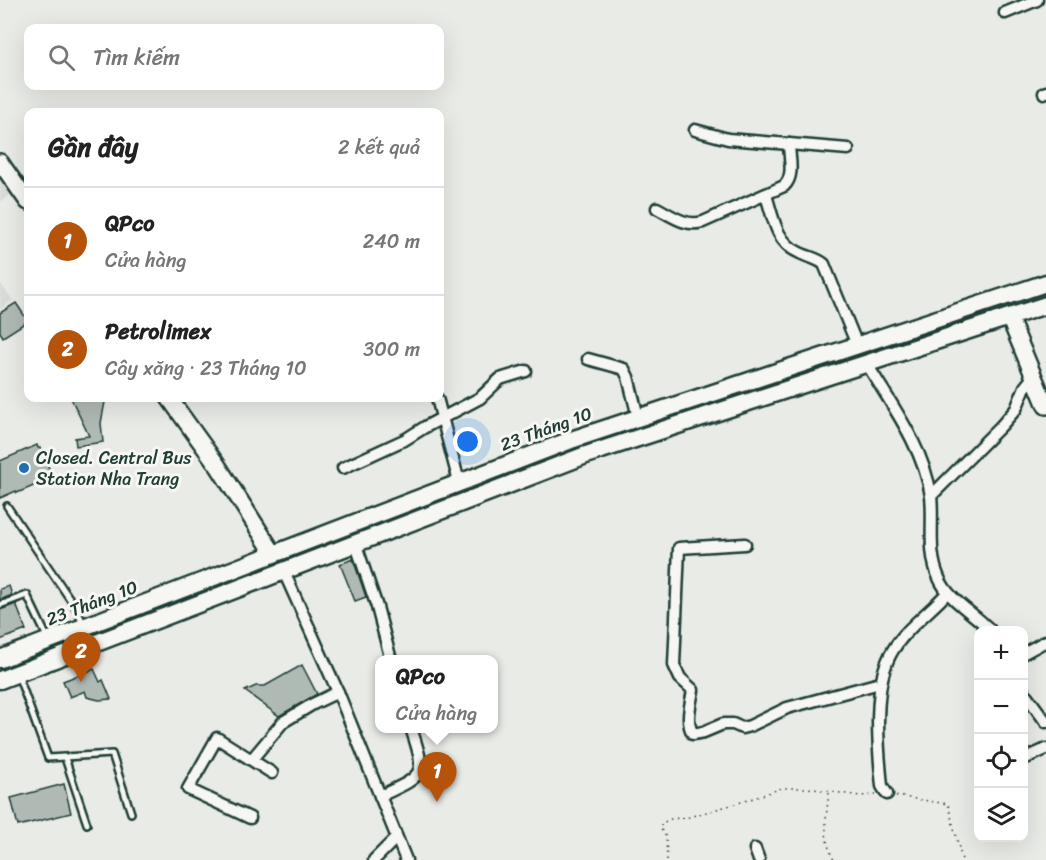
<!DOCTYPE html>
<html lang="vi">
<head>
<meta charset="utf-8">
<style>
  :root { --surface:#fff; --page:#f2f2f2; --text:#222; --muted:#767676; --line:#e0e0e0; --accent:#b45309 }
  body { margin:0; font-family:Sriracha,sans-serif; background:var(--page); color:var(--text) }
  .controls { position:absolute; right:18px; bottom:18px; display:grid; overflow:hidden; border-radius:12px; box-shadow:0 6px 24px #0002 }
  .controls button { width:54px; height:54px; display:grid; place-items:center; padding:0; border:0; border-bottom:2px solid var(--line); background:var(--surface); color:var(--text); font:30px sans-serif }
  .you { position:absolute; left:468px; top:442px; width:21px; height:21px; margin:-15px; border:4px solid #fff; border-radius:50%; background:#1a73e8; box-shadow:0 0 0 9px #1a73e833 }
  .badge { display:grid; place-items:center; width:39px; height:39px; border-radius:50%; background:var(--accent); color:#fff; font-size:20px; font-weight:700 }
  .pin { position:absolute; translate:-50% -50px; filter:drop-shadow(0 2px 3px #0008) }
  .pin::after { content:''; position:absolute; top:32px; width:21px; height:18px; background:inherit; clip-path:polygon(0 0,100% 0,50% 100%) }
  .popup { position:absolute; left:375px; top:655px; width:123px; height:78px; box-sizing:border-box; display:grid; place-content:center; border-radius:12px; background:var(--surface); filter:drop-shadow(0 2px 4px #0005); font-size:20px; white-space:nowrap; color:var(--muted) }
  .popup b { font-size:22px; color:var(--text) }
  .popup::after { content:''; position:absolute; left:50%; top:100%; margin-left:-12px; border:12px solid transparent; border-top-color:var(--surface) }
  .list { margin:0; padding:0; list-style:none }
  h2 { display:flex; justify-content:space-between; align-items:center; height:78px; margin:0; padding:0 24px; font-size:26px }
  h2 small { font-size:20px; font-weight:400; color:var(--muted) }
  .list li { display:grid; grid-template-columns:39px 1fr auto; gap:18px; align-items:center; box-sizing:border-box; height:108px; padding:0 24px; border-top:2px solid var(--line) }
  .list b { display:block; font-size:22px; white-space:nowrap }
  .list p { margin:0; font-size:20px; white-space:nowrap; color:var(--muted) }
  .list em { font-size:20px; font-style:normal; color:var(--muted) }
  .icon { flex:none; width:33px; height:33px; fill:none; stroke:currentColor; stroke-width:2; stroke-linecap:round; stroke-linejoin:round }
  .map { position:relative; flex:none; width:1046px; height:860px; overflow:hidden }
  .search { position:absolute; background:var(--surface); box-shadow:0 6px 24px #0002; left:24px; top:24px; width:420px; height:66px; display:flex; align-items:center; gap:15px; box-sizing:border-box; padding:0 21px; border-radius:12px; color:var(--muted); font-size:22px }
  .panel { position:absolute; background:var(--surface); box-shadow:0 6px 24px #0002; left:24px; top:108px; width:420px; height:294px; border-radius:12px }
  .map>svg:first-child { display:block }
</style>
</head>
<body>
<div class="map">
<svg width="1046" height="860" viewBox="0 0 1046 860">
  <rect width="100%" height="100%" fill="#e9ebe7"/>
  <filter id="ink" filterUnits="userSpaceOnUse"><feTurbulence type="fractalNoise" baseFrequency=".0167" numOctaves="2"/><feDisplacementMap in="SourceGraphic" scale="12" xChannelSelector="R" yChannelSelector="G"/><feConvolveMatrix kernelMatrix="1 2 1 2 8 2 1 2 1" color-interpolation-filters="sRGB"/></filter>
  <g filter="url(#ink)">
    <g fill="#d8dcd8">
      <polygon points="0,174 14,192 0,202"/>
      <polygon points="0,283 13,300 0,310"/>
    </g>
    <g fill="#b0bab5" stroke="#1f3d34" stroke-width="1.5">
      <polygon points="16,303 28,321 3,337 0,332 0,313"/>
      <polygon points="71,398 104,398 105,402 101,423 103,442 76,446 75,438 89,436"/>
      <polygon points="37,445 38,448 40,448 52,475 42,479 43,482 17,493 16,491 0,498 0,461"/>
      <polygon points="353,559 366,597 355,601 340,564"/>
      <polygon points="9,586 12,595 0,600 0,589"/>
      <polygon points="16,604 26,630 0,640 0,610"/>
      <polygon points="302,665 317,694 279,716 245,691 256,686 265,686"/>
      <polygon points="94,669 100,682 103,680 111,699 99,700 87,697 85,691 70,697 63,681"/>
      <polygon points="64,784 71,813 18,826 11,798"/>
    </g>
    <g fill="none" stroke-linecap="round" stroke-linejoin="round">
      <g stroke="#1f3d34" stroke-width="10">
        <g id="lane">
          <polyline points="7,506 76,608 84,625"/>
          <polyline points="0,605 27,595 48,639"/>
          <polyline points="18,675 48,758 112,754 131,813"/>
          <polyline points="65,758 87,824"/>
        </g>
      </g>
      <g stroke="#1f3d34" stroke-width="15">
        <g id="street">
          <polyline points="1005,13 1037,0"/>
          <polyline points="1044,93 1046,92"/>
          <polyline points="695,130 728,139 789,144"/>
          <path d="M766 195C773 217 776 242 798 252 807 257 817 258 824 264L857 345"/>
          <path d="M657 208C672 216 686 227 703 222L784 186C795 176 789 157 789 144L848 149"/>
          <polyline points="588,359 624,369 628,377 638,417"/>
          <path d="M867 364C891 404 924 448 931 496 934 524 927 551 939 578 949 601 973 612 990 630"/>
          <polyline points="437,398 459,482"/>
          <polyline points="343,468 406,439 425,427 480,398 500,379 526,371"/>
          <polyline points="931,496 1001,426 1016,409 1025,387 1034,376"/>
          <path d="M745 544 679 548 674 665 680 678 693 690C691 703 685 722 693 734L704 732 723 724H733L742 728 750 726 787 708 880 683"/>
          <polyline points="356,545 377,607 391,660"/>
          <polyline points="284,572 338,692 406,860"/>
          <polyline points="1024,653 1046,641"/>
          <polyline points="1024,692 1046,722"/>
          <polyline points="252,759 283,722 313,704 338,692"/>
          <polyline points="1024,759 1046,749"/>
          <path d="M887 794 882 786C878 747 872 683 893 650 907 627 930 612 947 593"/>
          <path d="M380 796C425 775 427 776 411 728"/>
          <polyline points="250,818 188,789 217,738 272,773"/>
          <polyline points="755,849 759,860"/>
          <polyline points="374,860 396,838"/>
        </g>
      </g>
      <g stroke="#1f3d34" stroke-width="20">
        <g id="secondary">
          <polyline points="0,162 28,202"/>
          <polyline points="1009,317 1046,406"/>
          <polyline points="169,398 218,466 274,554"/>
        </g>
      </g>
      <g stroke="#1f3d34" stroke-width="21">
        <g id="primary">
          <polyline points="0,659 571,440 1046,283"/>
          <polyline points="0,680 586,455 1046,305"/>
        </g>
      </g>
      <g stroke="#1f3d34" stroke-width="1.5" stroke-dasharray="1.5 4.5" stroke-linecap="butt">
        <path d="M829 793C826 817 822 838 834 860"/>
        <polyline points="896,796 948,804 962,860"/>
        <polyline points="667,860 666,837 660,828 662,823 671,819 689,817 745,801 782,788 807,788 860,796 876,795"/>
      </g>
      <use href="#lane" stroke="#f6f6f2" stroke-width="5"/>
      <use href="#street" stroke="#f6f6f2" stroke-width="10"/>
      <use href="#secondary" stroke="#f6f6f2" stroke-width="15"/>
      <use href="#primary" stroke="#f6f6f2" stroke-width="16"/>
    </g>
  </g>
  <circle fill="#1f6fb2" stroke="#f6f6f2" stroke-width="2" cx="24" cy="468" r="6"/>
  <g text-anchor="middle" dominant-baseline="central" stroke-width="6" stroke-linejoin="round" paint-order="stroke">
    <g font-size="18" fill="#1f3d34" stroke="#f6f6f2">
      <text transform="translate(546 429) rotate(-20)">23 Tháng 10</text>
      <text transform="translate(92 603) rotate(-21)">23 Tháng 10</text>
    </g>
    <g font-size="18" fill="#1f3d34" stroke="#f6f6f2" text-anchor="start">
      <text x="36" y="458">Closed. Central Bus<tspan x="36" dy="21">Station Nha Trang</tspan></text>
    </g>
  </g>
</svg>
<div class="controls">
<button>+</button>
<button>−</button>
<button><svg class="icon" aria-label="locate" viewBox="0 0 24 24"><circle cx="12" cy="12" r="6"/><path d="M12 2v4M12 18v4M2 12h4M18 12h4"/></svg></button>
<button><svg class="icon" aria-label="layers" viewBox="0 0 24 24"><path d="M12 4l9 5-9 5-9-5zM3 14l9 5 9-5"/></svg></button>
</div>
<div class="you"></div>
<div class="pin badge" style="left:437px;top:802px">1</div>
<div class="popup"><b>QPco</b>Cửa hàng</div>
<div class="pin badge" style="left:81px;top:682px">2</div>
<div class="search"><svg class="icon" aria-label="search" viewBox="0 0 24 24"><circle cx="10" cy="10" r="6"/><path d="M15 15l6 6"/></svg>Tìm kiếm</div>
<section class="panel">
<h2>Gần đây<small>2 kết quả</small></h2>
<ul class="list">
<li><span class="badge">1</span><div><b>QPco</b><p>Cửa hàng</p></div><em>240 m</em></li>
<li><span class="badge">2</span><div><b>Petrolimex</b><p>Cây xăng · 23 Tháng 10</p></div><em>300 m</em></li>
</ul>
</section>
</div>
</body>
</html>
